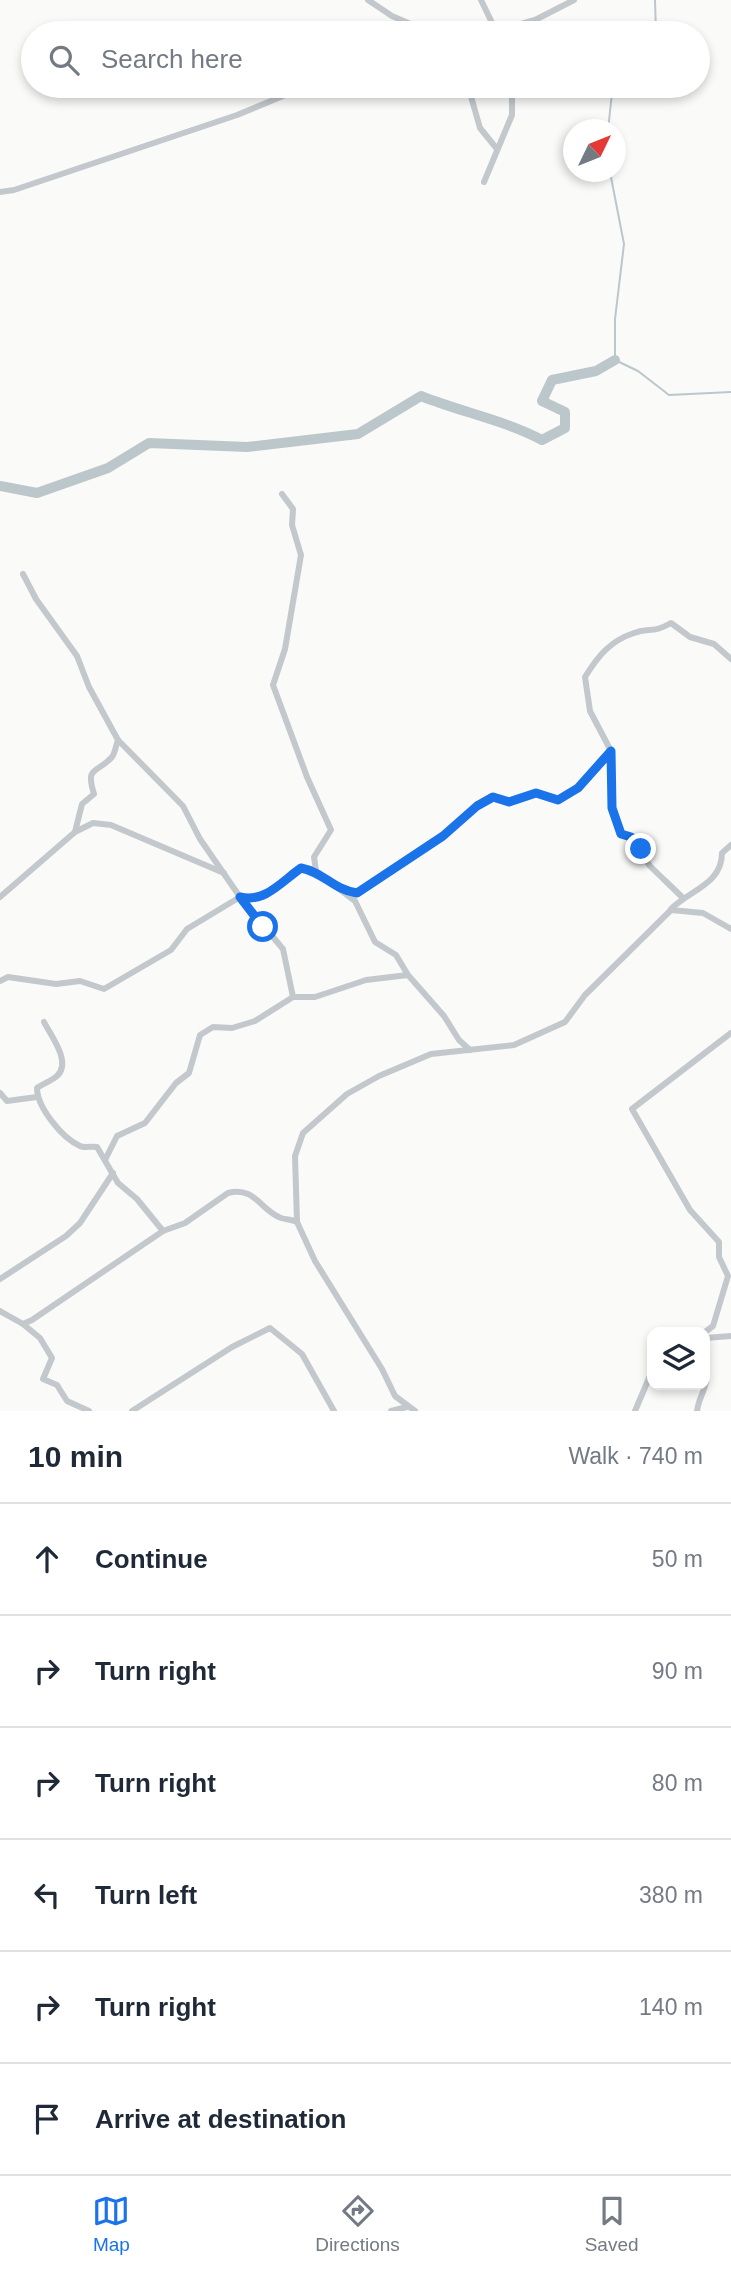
<!DOCTYPE html>
<html lang="en">
<head>
<meta charset="utf-8">
<style>
  :root { --surface:#fff; --page:#f6f6f7; --text:#1f2937; --muted:#747a83; --line:#e0e1e3; --accent:#1a73e8 }
  body { margin:0; font-family:Helvetica,sans-serif; background:var(--page); color:var(--text) }
  .controls { position:absolute; right:21px; bottom:21px; display:grid; overflow:hidden; border-radius:14px; box-shadow:0 4px 10px #0003 }
  .controls button { width:63px; height:63px; display:grid; place-items:center; padding:0; border:0; border-bottom:2px solid var(--line); background:var(--surface); color:var(--text); font:35px sans-serif }
  .compass { position:absolute; left:563px; top:119px; width:63px; height:63px; border-radius:50%; background:var(--surface); box-shadow:0 4px 10px #0003; rotate:47deg }
  .stop { position:absolute; width:21px; height:21px; margin:-16px; border:5px solid #1a73e8; border-radius:50%; background:#fff }
  .stop.end { background:#1a73e8; border-color:#fff; box-shadow:0 2px 7px #0008 }
  .list { margin:0; padding:0; list-style:none }
  h2 { display:flex; justify-content:space-between; align-items:center; height:91px; margin:0; padding:0 28px; font-size:30px }
  h2 small { font-size:23px; font-weight:400; color:var(--muted) }
  .list li { display:grid; grid-template-columns:46px 1fr auto; gap:21px; align-items:center; box-sizing:border-box; height:112px; padding:0 28px; border-top:2px solid var(--line) }
  .list b { display:block; font-size:26px; white-space:nowrap }
  .list em { font-size:23px; font-style:normal; color:var(--muted) }
  .icon { flex:none; width:38px; height:38px; fill:none; stroke:currentColor; stroke-width:2; stroke-linecap:round; stroke-linejoin:round }
  .map { position:relative; flex:none; width:731px; height:1411px; overflow:hidden }
  .search { position:absolute; background:var(--surface); box-shadow:0 4px 10px #0003; left:21px; right:21px; top:21px; height:77px; display:flex; align-items:center; gap:18px; box-sizing:border-box; padding:0 24px; border-radius:38px; color:var(--muted); font-size:26px }
  .sheet { height:763px; background:var(--surface) }
  nav { display:flex; justify-content:space-around; align-items:center; box-sizing:border-box; height:98px; border-top:2px solid var(--line); background:var(--surface); font-size:19px; color:var(--muted) }
  nav a { display:grid; justify-items:center; gap:4px }
  nav .on { color:var(--accent) }
  .map>svg:first-child { display:block }
</style>
</head>
<body>
<div class="map">
<svg width="731" height="1411" viewBox="0 0 731 1411">
  <rect width="100%" height="100%" fill="#fafaf8"/>
  <g fill="none" stroke-linecap="round" stroke-linejoin="round">
    <g stroke="#bbc7cb" stroke-width="2">
      <polyline points="655,0 656,33"/>
      <polyline points="608,130 612,93 621,86"/>
      <polyline points="610,172 624,244 615,319 615,360 638,371 669,395 731,392"/>
    </g>
    <path stroke="#bbc7cb" stroke-width="10" d="M0 486 37 493 108 468 149 443 247 447 358 434 421 396C461 412 504 420 542 440L565 428V412L542 401 552 380 596 371 615 360"/>
    <g stroke="#c3c8cc" stroke-width="6">
      <polyline points="368,0 392,16 431,33"/>
      <polyline points="481,0 497,33"/>
      <polyline points="434,33 467,33"/>
      <polyline points="489,33 535,20 574,0"/>
      <polyline points="468,86 480,128 497,149"/>
      <polyline points="484,182 512,115 512,86"/>
      <polyline points="0,192 14,190 237,115 307,86"/>
      <polyline points="282,494 293,509 292,525 301,555 285,649 273,685 307,777 331,830 314,857 316,871"/>
      <polyline points="23,574 36,599 77,656 89,687 118,740 183,806 200,839 240,897 263,897 301,868 316,871 355,901 375,942 396,955 408,975 444,1016 459,1040 470,1050"/>
      <path d="M611 751 612 808 621 834C639 840 639 853 650 866 661 877 672 887 683 898"/>
      <path d="M75 832 82 804 94 794C85 765 97 774 112 757 115 753 116 745 118 740"/>
      <path d="M342 891 357 893 443 836 477 806 493 797 509 802 536 793 558 800 578 788 611 751 590 711 585 677C598 656 610 641 634 633 649 627 652 634 671 623L690 637 714 644 731 659"/>
      <polyline points="0,897 75,832 93,823 111,825 224,873"/>
      <path d="M671 909C690 890 722 884 722 853L731 845"/>
      <polyline points="0,981 8,977 56,984 80,981 104,989 171,950 187,929 240,897 283,949 293,997"/>
      <path d="M44 1022C51 1036 72 1062 57 1076 51 1081 43 1084 37 1088 37 1107 62 1138 80 1146 84 1148 92 1146 97 1147L118 1183 137 1199 163 1231"/>
      <polyline points="0,1093 7,1101 37,1097"/>
      <polyline points="105,1160 117,1136 145,1123 176,1083 189,1073 200,1035 213,1027 232,1028 255,1021 293,997 315,997 366,980 408,975"/>
      <polyline points="0,1279 66,1236 80,1223 113,1173"/>
      <path d="M0 1311 23 1324 32 1320 163 1231 185 1223 228 1193C255 1186 260 1210 281 1218 287 1220 292 1219 297 1222"/>
      <polyline points="23,1324 40,1338 52,1358 43,1379 57,1385 67,1401 89,1411"/>
      <polyline points="705,1332 713,1326 728,1276 719,1257 719,1242 690,1210 632,1109 731,1033"/>
      <polyline points="705,1338 731,1336"/>
      <polyline points="132,1411 232,1347 270,1328 302,1354 334,1411"/>
      <polyline points="391,1411 407,1407"/>
      <polyline points="415,1411 395,1396 382,1369 315,1261 297,1222 295,1156 303,1133 347,1094 379,1076 431,1054 514,1045 565,1022 585,995 671,910 703,913 731,929"/>
      <polyline points="635,1411 652,1371"/>
      <path d="M697 1411C699 1394 711 1385 705 1364"/>
    </g>
  </g>
  <g fill="none" stroke-linecap="round" stroke-linejoin="round">
    <path stroke="#1a73e8" stroke-width="9" d="M263 927 240 897C265 903 281 882 301 868 325 873 332 889 357 893L443 836 477 806 493 797 509 802 536 793 558 800 578 788 611 751 612 808 621 834 631 837 641 849"/>
  </g>
</svg>
<div class="controls">
<button><svg class="icon" aria-label="layers" viewBox="0 0 24 24"><path d="M12 4l9 5-9 5-9-5zM3 14l9 5 9-5"/></svg></button>
</div>
<svg class="compass" viewBox="-18 -18 36 36"><path d="M0-13l5 13h-10z" fill="#e53935"/><path d="M0 13l5-13h-10z" fill="#747a83"/></svg>
<div class="stop" style="left:263px;top:927px"></div>
<div class="stop end" style="left:641px;top:849px"></div>
<div class="search"><svg class="icon" aria-label="search" viewBox="0 0 24 24"><circle cx="10" cy="10" r="6"/><path d="M15 15l6 6"/></svg>Search here</div>
</div>
<section class="sheet">
<h2>10 min<small>Walk · 740 m</small></h2>
<ul class="list">
<li><svg class="icon" aria-label="ahead" viewBox="0 0 24 24"><path d="M12 20V5M6 11l6-6 6 6"/></svg><div><b>Continue</b></div><em>50 m</em></li>
<li><svg class="icon" aria-label="right" viewBox="0 0 24 24"><path d="M7 20v-9h11M14 6l5 5-5 5"/></svg><div><b>Turn right</b></div><em>90 m</em></li>
<li><svg class="icon" aria-label="right" viewBox="0 0 24 24"><path d="M7 20v-9h11M14 6l5 5-5 5"/></svg><div><b>Turn right</b></div><em>80 m</em></li>
<li><svg class="icon" aria-label="left" viewBox="0 0 24 24"><path d="M17 20v-9H6M10 6l-5 5 5 5"/></svg><div><b>Turn left</b></div><em>380 m</em></li>
<li><svg class="icon" aria-label="right" viewBox="0 0 24 24"><path d="M7 20v-9h11M14 6l5 5-5 5"/></svg><div><b>Turn right</b></div><em>140 m</em></li>
<li><svg class="icon" aria-label="arrive" viewBox="0 0 24 24"><path d="M6 21V4h12l-3 4 3 4H6"/></svg><div><b>Arrive at destination</b></div></li>
</ul>
</section>
<nav>
<a class="on"><svg class="icon" aria-label="map" viewBox="0 0 24 24"><path d="M3 6l6-2 6 2 6-2v14l-6 2-6-2-6 2zM9 4v14M15 6v14"/></svg>Map</a>
<a><svg class="icon" aria-label="directions" viewBox="0 0 24 24"><path d="M12 3l9 9-9 9-9-9zM9 14v-3h6M13 9l2 2-2 2"/></svg>Directions</a>
<a><svg class="icon" aria-label="saved" viewBox="0 0 24 24"><path d="M7 4h10v16l-5-4-5 4z"/></svg>Saved</a>
</nav>
</body>
</html>
